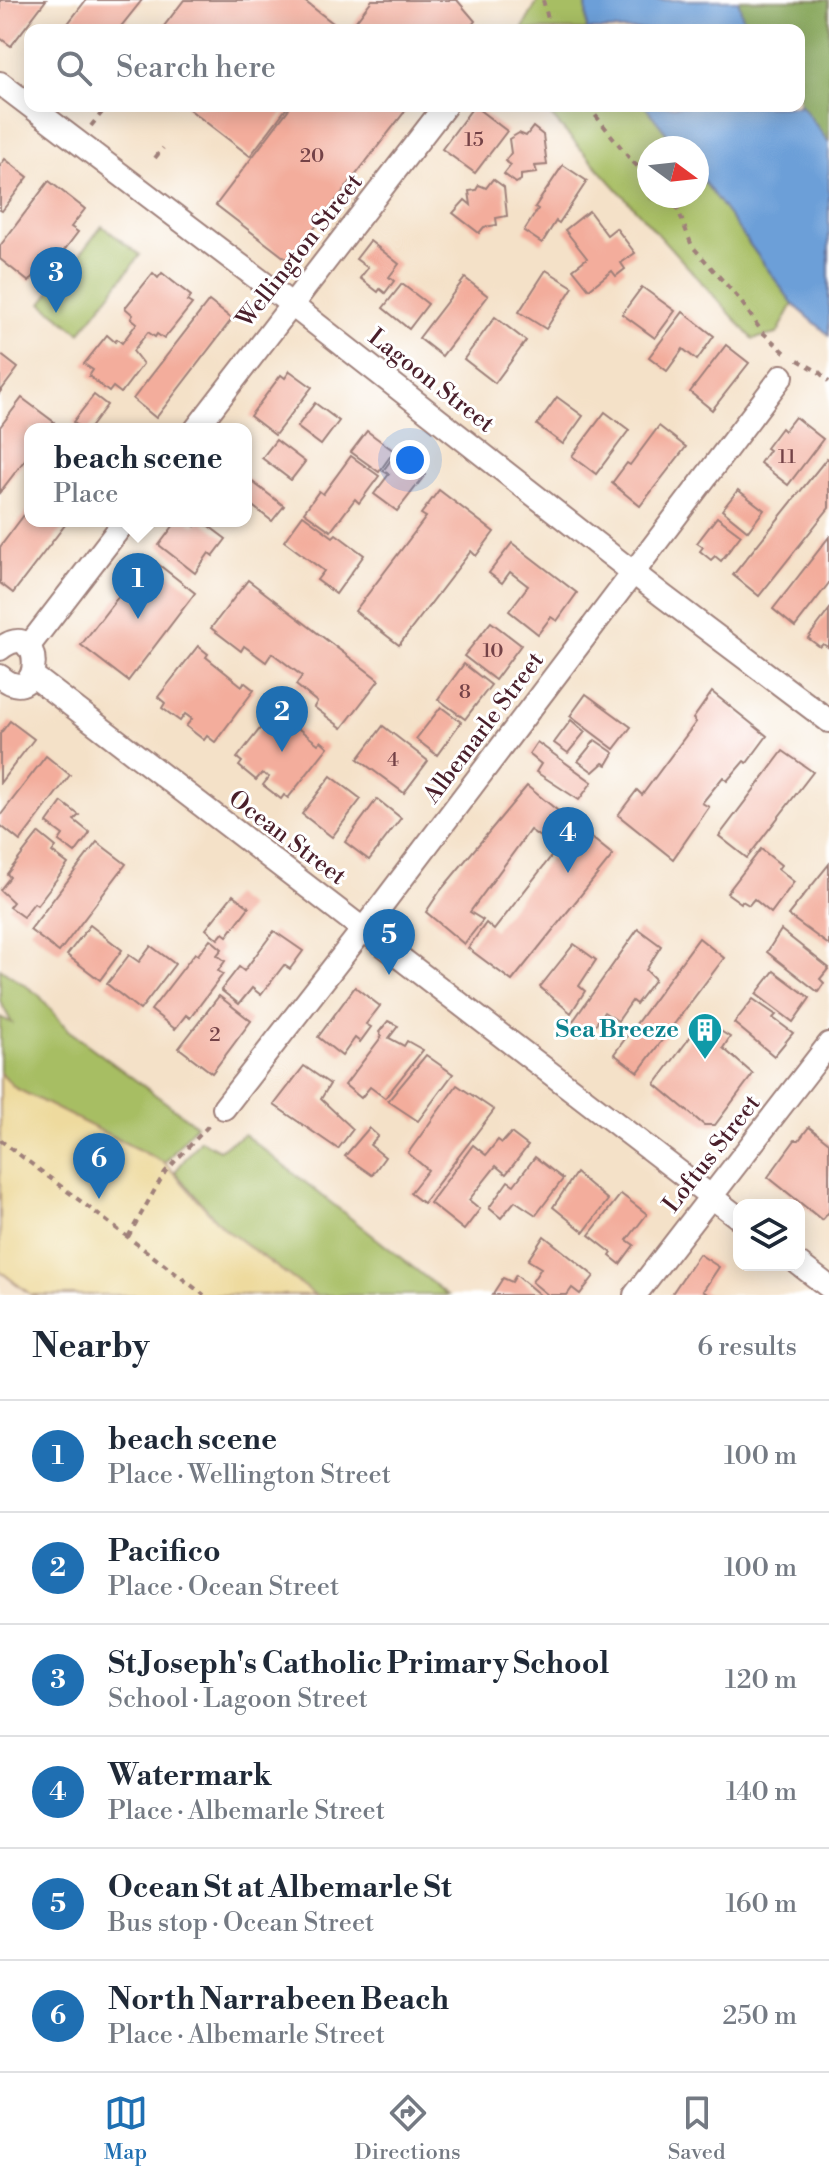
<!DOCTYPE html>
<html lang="en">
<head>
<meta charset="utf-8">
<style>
  :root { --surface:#fff; --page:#f6f6f7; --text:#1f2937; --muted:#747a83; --line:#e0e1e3; --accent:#1f6fb2 }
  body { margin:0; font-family:"Libre Bodoni",serif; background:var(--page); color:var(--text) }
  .controls { position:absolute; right:24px; bottom:24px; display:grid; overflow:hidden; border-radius:16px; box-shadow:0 4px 20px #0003 }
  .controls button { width:72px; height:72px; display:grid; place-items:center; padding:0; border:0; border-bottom:2px solid var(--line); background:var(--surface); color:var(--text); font:40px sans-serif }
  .compass { position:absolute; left:637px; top:136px; width:72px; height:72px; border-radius:50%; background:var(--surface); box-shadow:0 4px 20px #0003; rotate:105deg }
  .you { position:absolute; left:410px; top:460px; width:28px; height:28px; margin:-20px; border:6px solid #fff; border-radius:50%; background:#1a73e8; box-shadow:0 0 0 12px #1a73e833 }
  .badge { display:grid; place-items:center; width:52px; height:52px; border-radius:50%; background:var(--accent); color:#fff; font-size:26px; font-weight:700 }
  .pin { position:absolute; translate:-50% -66px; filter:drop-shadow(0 2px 4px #0008) }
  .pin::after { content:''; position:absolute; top:42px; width:28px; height:24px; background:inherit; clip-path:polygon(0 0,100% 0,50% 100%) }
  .popup { position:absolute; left:24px; top:423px; width:228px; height:104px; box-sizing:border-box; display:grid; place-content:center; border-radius:16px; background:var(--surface); filter:drop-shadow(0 2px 6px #0005); font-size:26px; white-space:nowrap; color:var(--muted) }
  .popup b { font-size:30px; color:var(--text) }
  .popup::after { content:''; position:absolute; left:50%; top:100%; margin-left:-16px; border:16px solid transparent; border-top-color:var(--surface) }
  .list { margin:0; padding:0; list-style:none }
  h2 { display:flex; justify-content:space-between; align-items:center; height:104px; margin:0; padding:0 32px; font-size:34px }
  h2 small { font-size:26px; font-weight:400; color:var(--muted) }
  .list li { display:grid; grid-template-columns:52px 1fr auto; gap:24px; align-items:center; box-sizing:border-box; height:112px; padding:0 32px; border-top:2px solid var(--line) }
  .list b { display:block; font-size:30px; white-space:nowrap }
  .list p { margin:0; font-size:26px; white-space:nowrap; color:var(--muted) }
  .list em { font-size:26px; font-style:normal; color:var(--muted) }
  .icon { flex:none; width:44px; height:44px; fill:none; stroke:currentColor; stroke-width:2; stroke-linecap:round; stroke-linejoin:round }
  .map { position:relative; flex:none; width:829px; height:1295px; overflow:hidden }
  .search { position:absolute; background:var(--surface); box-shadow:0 4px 20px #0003; left:24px; right:24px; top:24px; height:88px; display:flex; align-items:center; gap:20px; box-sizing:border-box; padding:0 28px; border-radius:16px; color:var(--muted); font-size:30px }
  .sheet { height:776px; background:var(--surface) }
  nav { display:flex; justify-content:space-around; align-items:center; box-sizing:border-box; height:112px; border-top:2px solid var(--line); background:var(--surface); font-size:22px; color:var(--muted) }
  nav a { display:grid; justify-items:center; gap:4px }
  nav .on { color:var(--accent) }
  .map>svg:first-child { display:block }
</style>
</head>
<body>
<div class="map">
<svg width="829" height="1295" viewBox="0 0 829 1295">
  <rect width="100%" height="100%" fill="#fff"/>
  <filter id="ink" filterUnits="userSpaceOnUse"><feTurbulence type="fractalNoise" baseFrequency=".0125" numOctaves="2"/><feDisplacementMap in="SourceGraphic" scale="16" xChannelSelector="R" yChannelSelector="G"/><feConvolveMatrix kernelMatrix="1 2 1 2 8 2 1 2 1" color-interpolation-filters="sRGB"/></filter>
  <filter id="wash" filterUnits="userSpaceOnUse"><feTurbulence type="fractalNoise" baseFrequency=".006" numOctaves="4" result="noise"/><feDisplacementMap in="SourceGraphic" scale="32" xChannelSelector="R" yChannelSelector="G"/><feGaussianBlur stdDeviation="1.8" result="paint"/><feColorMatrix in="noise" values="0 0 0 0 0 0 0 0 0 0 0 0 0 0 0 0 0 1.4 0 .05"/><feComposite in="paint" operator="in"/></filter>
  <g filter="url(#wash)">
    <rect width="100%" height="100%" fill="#f4e1c8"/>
    <g fill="#a7be63" stroke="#786e47" stroke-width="2">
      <polygon points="538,0 586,0 587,30 522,30"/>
      <polygon points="542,106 645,106 678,148 649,148 649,196 697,196 697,172 793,304 777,334 753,339"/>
      <polygon points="102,226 140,255 80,333 42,303"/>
      <polygon points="0,968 39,995 68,1030 196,1125 165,1163 15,1088 0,1073 0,1017 12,1023 0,1001"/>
      <polygon points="244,1134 448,1295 315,1295 222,1227 175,1172 200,1140 219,1150"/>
    </g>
    <polygon fill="#85a559" stroke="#686242" stroke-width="2" points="738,0 829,0 829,143 799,102 799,30 746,30"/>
    <polygon fill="#eeda9e" stroke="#9c7c64" stroke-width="2" points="0,1073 15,1088 165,1163 222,1227 315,1295 31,1295 0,1271"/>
    <g fill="#6c9fd8" stroke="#5b5f82" stroke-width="2">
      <polygon points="586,0 738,0 746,30 587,30"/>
      <polygon points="799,102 829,143 829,335 793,304 697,172 697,148 678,148 645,106 799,106"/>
    </g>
    <g id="blocks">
      <g fill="#f3ad9c">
        <polygon points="0,0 46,0 11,46 0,38"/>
        <polygon points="86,0 142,0 118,30 63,30"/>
        <polygon points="184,0 303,0 342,30 161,30"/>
        <polygon points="372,0 457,0 475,21 468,30 349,30"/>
        <polygon points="185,106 288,106 250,156"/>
        <polygon points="291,106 409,106 289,261 216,205"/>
        <polygon points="474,106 507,131 475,173 442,149"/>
        <polygon points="533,127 543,135 547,165 535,166 537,173 521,175 521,180 516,183 504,174 511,165 505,161 511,153 509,139 519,133 526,136"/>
        <polygon points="5,159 28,177 2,211 0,210 0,166"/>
        <polygon points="563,165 587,181 559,223 556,221 542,243 524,231 538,209 535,207"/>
        <polygon points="493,179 504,187 507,216 496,218 497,225 484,227 479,233 453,213 465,200 471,205 469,191 476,190 479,185 486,188"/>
        <polygon points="49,181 85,209 71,227 78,232 44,277 37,272 29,282 0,259 0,246"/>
        <polygon points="589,211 607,235 616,228 635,253 621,263 625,269 616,276 612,271 589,289 573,269 587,258 565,230"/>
        <polygon points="370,241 399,264 389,277 394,281 385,293 380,289 378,292 360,278 368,268 356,259"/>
        <polygon points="546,270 573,287 546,329 519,312"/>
        <polygon points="153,273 158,278 162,273 191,296 187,301 192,304 164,339 157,334 155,337 148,332 133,351 143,364 121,393 113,387 109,392 89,376 93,370 84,364 107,335 115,342 117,339 122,343 137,323 131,318 133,315 125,308"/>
        <polygon points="465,278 488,296 442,356 419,338"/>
        <polygon points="402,284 428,304 409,329 383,308"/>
        <polygon points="642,287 675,311 655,338 622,314"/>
        <polygon points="209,301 232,319 156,418 133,399"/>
        <polygon points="683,312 714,336 697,360 683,349 667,371 649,357"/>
        <polygon points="495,317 526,341 495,383 464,359"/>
        <polygon points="726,345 749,363 712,410 690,392"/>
        <polygon points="0,354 18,368 0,392"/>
        <polygon points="290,371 312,387 275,435 250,416 281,375 285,378"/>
        <polygon points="94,395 107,405 89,429 81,429 73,422"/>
        <polygon points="557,397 583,416 563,444 537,425"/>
        <polygon points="22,398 54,422 48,429 30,429 30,453 0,492 0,427"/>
        <polygon points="315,403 339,421 321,445 297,427"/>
        <polygon points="605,412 629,430 596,474 572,456"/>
        <polygon points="795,417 823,439 788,485 760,463 769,450 766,448 781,428 784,431"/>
        <polygon points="659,426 686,447 640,506 612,483 627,463 630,465"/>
        <polygon points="367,431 394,451 379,472 351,452"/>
        <polygon points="276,440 305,462 291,480 262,458"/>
        <polygon points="396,453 425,475 397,511 374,494 389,474 383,471"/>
        <polygon points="351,456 379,476 359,503 355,499 331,531 304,512 319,491 323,494"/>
        <polygon points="827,458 829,460 829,508 759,596 733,575"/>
        <polygon points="246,477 284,506 272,521 246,501"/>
        <polygon points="439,490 494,532 476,556 471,551 399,645 355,611 426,517 421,514"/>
        <polygon points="738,490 764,510 748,531 722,510"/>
        <polygon points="30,507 30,521 68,521 13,593 0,583 0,547"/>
        <polygon points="303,515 333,537 336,534 364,555 336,594 317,580 324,571 284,541"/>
        <polygon points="717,517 741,535 721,561 715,556 711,560 700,551 703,547 697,543"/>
        <polygon points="177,521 188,521 195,526 198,521 202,521 226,539 213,556 209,553 195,573 159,545"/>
        <polygon points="829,537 829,583 795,627 773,609"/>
        <polygon points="512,543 577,593 557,621 551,617 538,634 509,611 528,586 510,572 502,583 489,573"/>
        <polygon points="149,557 195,593 128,681 81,645"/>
        <polygon points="248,580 379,680 342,728 314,707 317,702 296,685 302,676 272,653 266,662 244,646 241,651 211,628"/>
        <polygon points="829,610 829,648 823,644 820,647 808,638"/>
        <polygon points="491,622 521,645 495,680 464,656"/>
        <polygon points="198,646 208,654 206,657 242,686 244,682 254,690 215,742 207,736 204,740 186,726 192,719 185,714 180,721 162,708 165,703 158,697"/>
        <polygon points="464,664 491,685 465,719 438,699"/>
        <polygon points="712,692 767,736 747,763 744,761 727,781 723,777 702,803 709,807 673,859 618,815 637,790 642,795 696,722 693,719"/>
        <polygon points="586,694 631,727 614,749 570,716"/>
        <polygon points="277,707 287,715 285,718 318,744 321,741 328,747 288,798 284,795 281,799 263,785 269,777 262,773 256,780 239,766 242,762 237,758"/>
        <polygon points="441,707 461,722 437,755 416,739"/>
        <polygon points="571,720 585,732 568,753 554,743"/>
        <polygon points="10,721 34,739 0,783 0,734"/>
        <polygon points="383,726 428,761 404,793 358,759"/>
        <polygon points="595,740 614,753 607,765 603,763 593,772 578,761"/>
        <polygon points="537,742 592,782 579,800 536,772 541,764 529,754"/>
        <polygon points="783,751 813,772 747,858 719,836"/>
        <polygon points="46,756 70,775 20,841 0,825 0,816"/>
        <polygon points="331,776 361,799 332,837 302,814"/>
        <polygon points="527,786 613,855 512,981 468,948 486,923 494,930 557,849 530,830 470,912 483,920 464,944 426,912 440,891"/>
        <polygon points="377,799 401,818 369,860 345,842"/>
        <polygon points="62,802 79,815 74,820 90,833 75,853 59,841 63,835 47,823"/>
        <polygon points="39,833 56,847 52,852 68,864 37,905 34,903 23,917 9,907 13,902 0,890 10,877 7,874"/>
        <polygon points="97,842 126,864 59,952 30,930"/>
        <polygon points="761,849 781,865 778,869 794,882 771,913 754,899 749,905 742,901 741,903 727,893"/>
        <polygon points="829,864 829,945 788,915"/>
        <polygon points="233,895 249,907 227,936 223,933 218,939 206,929"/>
        <polygon points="90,925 122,950 100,980 67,955"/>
        <polygon points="638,929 661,946 646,970 655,979 636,1004 632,1001 618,1021 604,1012 595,1025 591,1023 585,1033 571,1024"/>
        <polygon points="781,930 829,968 820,979 824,983 818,992 767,952"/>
        <polygon points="274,931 303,951 290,969 284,965 261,995 252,988 239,1004 221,990 239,967 244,971"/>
        <polygon points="699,938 724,958 638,1072 614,1054"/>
        <polygon points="210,939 222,949 217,955 225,961 218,971 223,974 190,1018 186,1015 175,1029 151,1010 195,953 198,955"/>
        <polygon points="574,944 596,960 579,986 585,991 571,1013 540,987"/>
        <polygon points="151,946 175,964 140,1010 107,984 129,955 139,962"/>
        <polygon points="774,971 810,998 793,1022 756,994"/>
        <polygon points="355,987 380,1006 366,1024 371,1027 360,1042 355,1038 342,1056 318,1037"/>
        <polygon points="219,996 251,1021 212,1073 179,1048"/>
        <polygon points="753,999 776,1015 773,1018 793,1033 774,1056 734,1023"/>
        <polygon points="703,1020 730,1037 723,1048 753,1074 715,1125 704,1125 655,1084"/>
        <polygon points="388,1021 398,1026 389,1038 404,1046 407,1041 423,1050 385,1098 370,1087 361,1098 345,1085 382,1036 379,1032"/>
        <polygon points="426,1055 453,1074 418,1121 388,1101"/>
        <polygon points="304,1066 330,1084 321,1099 353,1129 338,1149 274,1105"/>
        <polygon points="457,1085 494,1110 423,1203 410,1193 428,1170 408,1153"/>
        <polygon points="809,1127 829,1143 829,1212 822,1220 768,1177 795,1140 799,1140"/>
        <polygon points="369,1128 378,1136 370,1145 385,1157 372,1175 345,1156"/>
        <polygon points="511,1133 528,1146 506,1174 496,1166 469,1200 480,1209 464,1230 430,1203 473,1145 486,1155 498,1140 502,1143"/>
        <polygon points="535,1157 563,1179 536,1215 515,1201 501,1218 489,1208 508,1181 514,1185"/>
        <polygon points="576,1173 608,1200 584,1232 553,1207"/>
        <polygon points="621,1194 647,1214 627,1240 634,1245 620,1264 610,1256 612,1253 589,1235"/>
        <polygon points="544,1236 594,1276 580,1294 572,1288 567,1295 548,1295 532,1282 541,1268 528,1260"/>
        <polygon points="699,1254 719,1267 703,1291 709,1295 671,1295"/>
        <polygon points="516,1275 540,1295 492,1295 503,1278 512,1282"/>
      </g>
    </g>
  </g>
  <g filter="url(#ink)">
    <use href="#blocks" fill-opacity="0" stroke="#9f807a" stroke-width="2"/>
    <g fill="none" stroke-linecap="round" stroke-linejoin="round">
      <g stroke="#9f807a" stroke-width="26">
        <g id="minor">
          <polyline points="0,83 274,291 663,596 829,721"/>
          <polyline points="196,429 445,106"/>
          <polyline points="28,647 125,521"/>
          <path d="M0 649C46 613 44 714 0 676"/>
          <polyline points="32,675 739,1218"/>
          <polyline points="224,1108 375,914 782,376"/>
          <polyline points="799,1264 829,1287"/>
          <polyline points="635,1295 829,1044"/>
        </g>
      </g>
      <g stroke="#9f807a" stroke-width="4" stroke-dasharray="6 6" stroke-linecap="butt">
        <polyline points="543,0 551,30"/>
        <polyline points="588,106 631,160 649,178"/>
        <polyline points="91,126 107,106"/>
        <polyline points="155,158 163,148"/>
        <polyline points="668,196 675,202 692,246 740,300 762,332 787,354"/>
        <polyline points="798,360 819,372 829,382"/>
        <polyline points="0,1140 204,1295"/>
        <polyline points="128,1237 165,1172 212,1122"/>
      </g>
      <use href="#minor" stroke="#fff" stroke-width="22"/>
    </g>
  </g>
  <defs>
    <g id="building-pin" transform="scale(1.8)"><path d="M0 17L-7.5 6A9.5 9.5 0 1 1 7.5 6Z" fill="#0f9aa8" stroke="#fff"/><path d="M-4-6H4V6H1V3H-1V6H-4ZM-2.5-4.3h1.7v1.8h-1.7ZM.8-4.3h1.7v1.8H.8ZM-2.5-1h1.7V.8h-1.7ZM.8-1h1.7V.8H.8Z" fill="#fff"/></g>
  </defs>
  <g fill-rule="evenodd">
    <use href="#building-pin" x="705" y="1030"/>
  </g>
  <g text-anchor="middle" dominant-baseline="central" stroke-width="6" stroke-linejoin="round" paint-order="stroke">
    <g font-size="20" fill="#744247">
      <text x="474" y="140">15</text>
      <text x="312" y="156">20</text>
      <text x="787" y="457">11</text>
      <text x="493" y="651">10</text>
      <text x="465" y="692">8</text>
      <text x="393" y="760">4</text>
      <text x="215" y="1035">2</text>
    </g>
    <g font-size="24" fill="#4a1f2b" stroke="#fff">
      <text transform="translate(300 251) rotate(-52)">Wellington Street</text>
      <text transform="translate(431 381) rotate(38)">Lagoon Street</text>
      <text transform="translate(484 728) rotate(-53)">Albemarle Street</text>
      <text transform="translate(287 838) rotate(37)">Ocean Street</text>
      <text transform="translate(712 1154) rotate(-52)">Loftus Street</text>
    </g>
    <g font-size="24" font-weight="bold" fill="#0d838f" stroke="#fff" text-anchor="end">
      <text x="679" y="1030">Sea Breeze</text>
    </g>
  </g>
</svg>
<div class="controls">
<button><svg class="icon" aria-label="layers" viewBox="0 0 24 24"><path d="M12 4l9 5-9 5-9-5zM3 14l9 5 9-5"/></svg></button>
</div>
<svg class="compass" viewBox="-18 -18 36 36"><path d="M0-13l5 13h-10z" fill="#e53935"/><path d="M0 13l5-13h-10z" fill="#747a83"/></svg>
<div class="you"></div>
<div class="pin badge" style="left:138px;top:619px">1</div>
<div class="popup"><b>beach scene</b>Place</div>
<div class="pin badge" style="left:282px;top:752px">2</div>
<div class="pin badge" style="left:56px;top:313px">3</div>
<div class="pin badge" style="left:568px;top:873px">4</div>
<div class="pin badge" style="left:389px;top:975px">5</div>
<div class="pin badge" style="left:99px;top:1199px">6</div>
<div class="search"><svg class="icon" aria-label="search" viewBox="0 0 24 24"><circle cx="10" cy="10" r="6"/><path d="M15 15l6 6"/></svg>Search here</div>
</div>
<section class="sheet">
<h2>Nearby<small>6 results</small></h2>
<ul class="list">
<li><span class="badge">1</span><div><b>beach scene</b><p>Place · Wellington Street</p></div><em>100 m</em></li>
<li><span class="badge">2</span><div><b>Pacifico</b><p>Place · Ocean Street</p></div><em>100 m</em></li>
<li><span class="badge">3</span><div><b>St Joseph's Catholic Primary School</b><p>School · Lagoon Street</p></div><em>120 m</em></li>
<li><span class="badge">4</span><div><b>Watermark</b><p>Place · Albemarle Street</p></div><em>140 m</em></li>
<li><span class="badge">5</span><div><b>Ocean St at Albemarle St</b><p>Bus stop · Ocean Street</p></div><em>160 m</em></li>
<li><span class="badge">6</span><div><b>North Narrabeen Beach</b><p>Place · Albemarle Street</p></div><em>250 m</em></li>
</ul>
</section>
<nav>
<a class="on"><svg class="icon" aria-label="map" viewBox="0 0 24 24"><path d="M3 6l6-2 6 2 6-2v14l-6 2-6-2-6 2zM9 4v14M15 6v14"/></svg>Map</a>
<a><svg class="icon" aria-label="directions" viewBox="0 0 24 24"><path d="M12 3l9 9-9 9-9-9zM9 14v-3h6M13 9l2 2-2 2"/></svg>Directions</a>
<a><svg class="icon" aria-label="saved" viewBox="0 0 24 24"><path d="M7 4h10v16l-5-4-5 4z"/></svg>Saved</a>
</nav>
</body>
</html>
